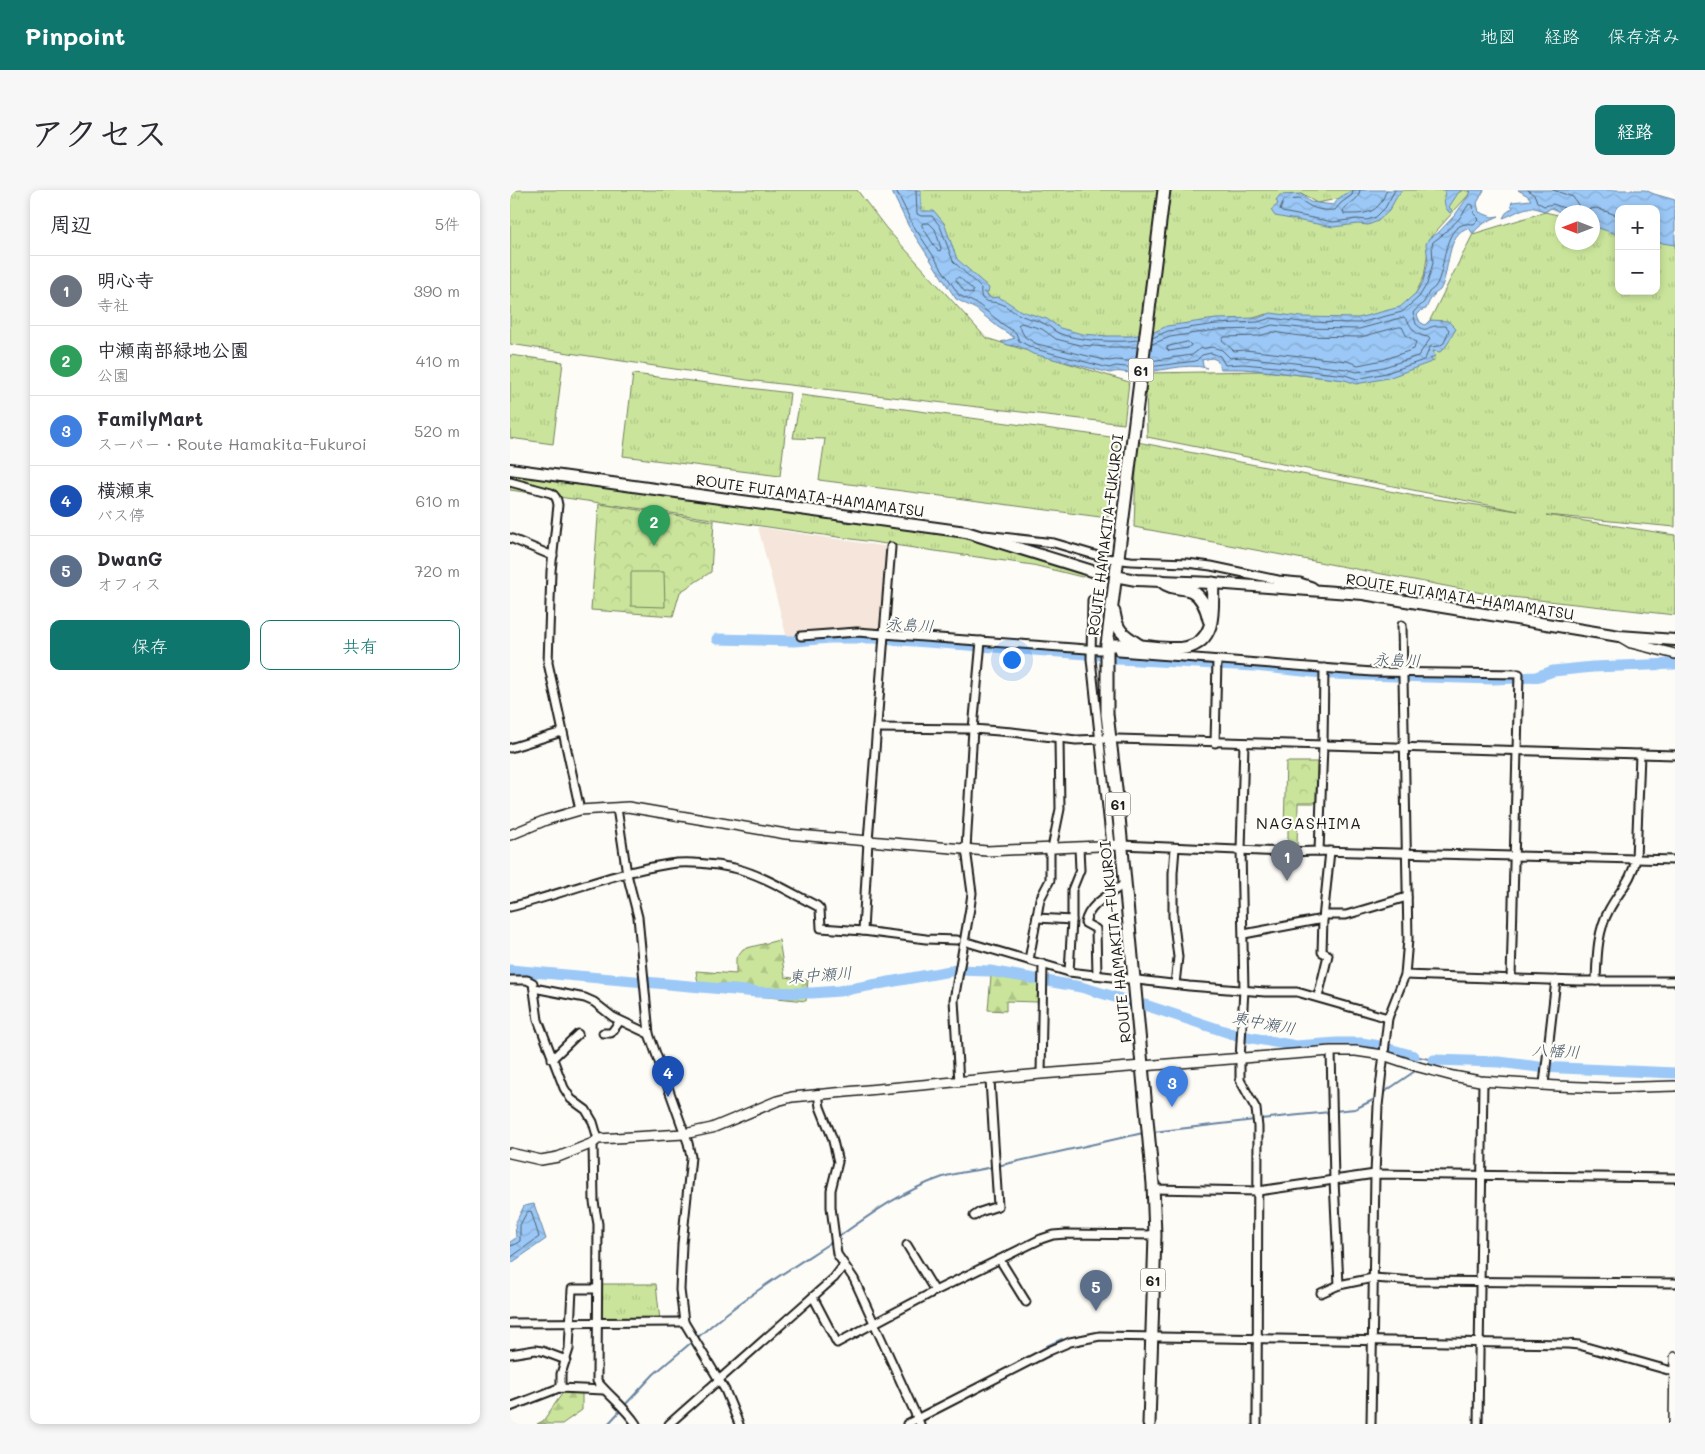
<!DOCTYPE html>
<html lang="ja">
<head>
<meta charset="utf-8">
<style>
  :root { --surface:#fff; --page:#f7f7f7; --text:#2b2b33; --muted:#7c7c81; --line:#e1e1e2; --accent:#0f766e }
  body { margin:0; font-family:Mali,"Klee One",sans-serif; background:var(--page); color:var(--text) }
  .controls { position:absolute; right:15px; top:15px; display:grid; overflow:hidden; border-radius:10px; box-shadow:0 2px 8px #0003 }
  .controls button { width:45px; height:45px; display:grid; place-items:center; padding:0; border:0; border-bottom:1px solid var(--line); background:var(--surface); color:var(--text); font:25px sans-serif }
  .compass { position:absolute; left:1045px; top:15px; width:45px; height:45px; border-radius:50%; background:var(--surface); box-shadow:0 2px 8px #0003; rotate:270deg }
  .you { position:absolute; left:501px; top:469px; width:18px; height:18px; margin:-12px; border:4px solid #fff; border-radius:50%; background:#1a73e8; box-shadow:0 0 0 8px #1a73e833 }
  .badge { display:grid; place-items:center; width:32px; height:32px; border-radius:50%; background:var(--accent); color:#fff; font-size:16px; font-weight:700 }
  .pin { position:absolute; translate:-50% -41px; filter:drop-shadow(0 1px 2px #0008) }
  .pin::after { content:''; position:absolute; top:26px; width:18px; height:15px; background:inherit; clip-path:polygon(0 0,100% 0,50% 100%) }
  .list { margin:0; padding:0; list-style:none }
  h2 { display:flex; justify-content:space-between; align-items:center; height:65px; margin:0; padding:0 20px; font-size:21px }
  h2 small { font-size:16px; font-weight:400; color:var(--muted) }
  .list li { display:grid; grid-template-columns:32px 1fr auto; gap:15px; align-items:center; box-sizing:border-box; height:70px; padding:0 20px; border-top:1px solid var(--line) }
  .list b { display:block; font-size:19px; white-space:nowrap }
  .list p { margin:0; font-size:16px; white-space:nowrap; color:var(--muted) }
  .list em { font-size:16px; font-style:normal; color:var(--muted) }
  .actions { display:flex; gap:10px; padding:15px 20px }
  .actions a { flex:1; padding:11px 0; border:1px solid var(--accent); border-radius:10px; text-align:center; font-size:18px; color:var(--accent) }
  .actions .main { background:var(--accent); color:#fff }
  .map { position:relative; flex:none; width:1165px; height:1234px; overflow:hidden; border-radius:10px }
  header { display:flex; align-items:center; gap:30px; box-sizing:border-box; height:70px; padding:0 25px; background:var(--accent); color:#fff }
  header strong { font-size:24px }
  nav { display:flex; gap:28px; margin-inline-start:auto; font-size:18px }
  .intro { display:flex; align-items:center; justify-content:space-between; box-sizing:border-box; height:120px; padding:0 30px }
  h1 { margin:0; font-size:35px }
  .button { padding:12px 22px; border-radius:10px; background:var(--accent); color:#fff; font-size:18px; font-weight:700 }
  main { display:flex; gap:30px; padding:0 30px }
  aside { flex:1; background:var(--surface); border-radius:10px; box-shadow:0 2px 8px #0003 }
  .map>svg:first-child { display:block }
</style>
</head>
<body>
<header>
<strong>Pinpoint</strong>
<nav><a>地図</a><a>経路</a><a>保存済み</a></nav>
</header>
<div class="intro"><h1>アクセス</h1><a class="button">経路</a></div>
<main>
<aside>
<h2>周辺<small>5件</small></h2>
<ul class="list">
<li><span class="badge" style="background:#6b7280">1</span><div><b>明心寺</b><p>寺社</p></div><em>390 m</em></li>
<li><span class="badge" style="background:#2e9e5b">2</span><div><b>中瀬南部緑地公園</b><p>公園</p></div><em>410 m</em></li>
<li><span class="badge" style="background:#3f7fe0">3</span><div><b>FamilyMart</b><p>スーパー · Route Hamakita-Fukuroi</p></div><em>520 m</em></li>
<li><span class="badge" style="background:#1a4fb4">4</span><div><b>横瀬東</b><p>バス停</p></div><em>610 m</em></li>
<li><span class="badge" style="background:#5c6f8a">5</span><div><b>DwanG</b><p>オフィス</p></div><em>720 m</em></li>
</ul>
<div class="actions"><a class="main">保存</a><a>共有</a></div>
</aside>
<div class="map">
<svg width="1165" height="1234" viewBox="0 0 1165 1234">
  <defs>
    <pattern id="grass-tufts" width="24" height="20" patternUnits="userSpaceOnUse" patternTransform="scale(1.25)"><rect width="24" height="20" fill="#cae59b"/><path d="M3 7l-1-3M5 7V3M7 7l1-3M15 17l-1-3M17 17v-4M19 17l1-3" fill="none" stroke="#adc485"/></pattern>
    <pattern id="forest-firs" width="22" height="20" patternUnits="userSpaceOnUse" patternTransform="scale(1.25)"><rect width="22" height="20" fill="#cae59b"/><path d="M5 1l3.5 6h-7zM16 11l3.5 6h-7z" fill="#adc485"/></pattern>
    <pattern id="park-crowns" width="20" height="18" patternUnits="userSpaceOnUse" patternTransform="scale(1.25)"><rect width="20" height="18" fill="#cae59b"/><path d="M2 6a3 3 0 1 1 6 0M12 15a3 3 0 1 1 6 0" fill="none" stroke="#adc485"/></pattern>
    <pattern id="water-waves" width="16" height="10" patternUnits="userSpaceOnUse" patternTransform="scale(1.25)"><rect width="16" height="10" fill="#9bc8f6"/><path d="M0 5q4-4 8 0t8 0" fill="none" stroke="#85abd2"/></pattern>
  </defs>
  <rect width="100%" height="100%" fill="#fdfcf7"/>
  <filter id="ink" filterUnits="userSpaceOnUse"><feTurbulence type="fractalNoise" baseFrequency=".02" numOctaves="2"/><feDisplacementMap in="SourceGraphic" scale="10" xChannelSelector="R" yChannelSelector="G"/><feConvolveMatrix kernelMatrix="1 2 1 2 8 2 1 2 1" color-interpolation-filters="sRGB"/></filter>
  <g filter="url(#ink)">
    <polygon fill="#f5e5da" points="248,337 378,357 370,441 344,439 286,445 277,448"/>
    <g fill="url(#grass-tufts)" stroke="#73805c">
      <polygon points="0,0 347,0 376,38 476,148 619,192 614,234 237,190 0,154"/>
      <polygon points="403,0 854,0 827,9 807,13 791,4 768,14 868,31 892,0 954,0 961,2 920,48 914,87 897,120 821,141 756,124 655,157 565,151 481,108 410,28"/>
      <polygon points="1035,22 1052,26 1052,52 1082,52 1083,32 1109,38 1109,101 1146,101 1146,46 1165,50 1165,337 1036,325 1165,345 1165,425 983,405 624,337 627,252 905,306 1008,321 637,247 636,183 753,181 855,192 946,139 920,130 963,44"/>
      <polygon points="0,165 53,172 43,254 0,248"/>
      <polygon points="123,184 280,203 270,286 113,266"/>
      <polygon points="291,205 608,248 598,328 309,290 315,249 283,248"/>
      <polygon points="0,283 70,294 428,343 479,353 580,383 572,387 523,375 0,300"/>
      <polygon points="89,1094 146,1094 150,1131 92,1131 89,1128"/>
    </g>
    <g fill="url(#forest-firs)" stroke="#73805c">
      <polygon points="269,750 275,787 298,790 296,811 189,800 186,781 226,784 226,768 233,759"/>
      <polygon points="481,786 529,793 528,812 496,811 496,821 478,820"/>
      <polygon points="54,1201 72,1202 72,1220 52,1234 27,1234 33,1231"/>
    </g>
    <g fill="url(#park-crowns)" stroke="#73805c">
      <polygon points="89,314 204,331 201,382 170,402 163,426 81,420"/>
      <polygon points="776,572 807,572 806,613 788,613 787,656 778,655 778,638 774,638"/>
    </g>
    <polygon fill="#cae59b" stroke="#73805c" points="121,382 154,382 155,417 121,416"/>
    <g fill="url(#water-waves)" stroke="#68839f">
      <path d="M381 0H411V21H424L434 33 447 69 479 98 478 103 473 102 481 108 488 107 496 111 511 121 537 129 550 138 572 144 598 146H621L642 143 657 136 706 129 748 128 761 123 791 127 848 128 890 117 905 104 913 92 918 72 916 54 919 48 928 43 945 25 961 2 958 0H974L967 13 969 22 982 27 989 26C980 30 968 35 963 44L959 38C936 41 940 84 930 100 928 102 925 103 924 105 920 109 918 114 916 119L912 120 907 125 910 132 915 135 920 130 938 131 946 139C940 148 939 155 930 162L923 161 925 166 920 169 924 171 878 188 846 194 835 190 765 182 733 179H711L707 170 702 168 692 170 693 176 697 178C675 172 647 183 623 183 615 183 608 180 600 183L523 164 510 157 498 155 491 152 505 148 488 137 466 119 446 109 399 37Z"/>
      <path d="M846 0H892L886 8 879 21 868 31 858 35 848 34 823 37 765 26 761 20 768 14 766 10 770 5 791 4 800 12 824 15C829 6 836 3 846 0Z"/>
      <path d="M935 0H953L948 3 939 17 942 20 940 23C933 17 934 9 935 0Z"/>
      <path d="M1008 0H1135L1144 4 1165 10V55L1146 52V19H1109V45L1083 36 1082 22 1052 23 1041 18 1035 22C1017 12 1010 22 993 28L996 23 1003 18 1001 15 1002 12 1021 10 1018 6Z"/>
      <polygon points="24,1014 36,1049 0,1074 0,1052 6,1048 5,1034 14,1016"/>
    </g>
    <g fill="none" stroke-linecap="round" stroke-linejoin="round">
      <g stroke="#4f6173" stroke-width="1">
        <polyline points="386,0 403,35 449,105 469,115 491,133 506,143 509,151 525,159 599,178 606,176 625,178"/>
        <path d="M406 0 407 24 411 26H422L430 36 443 71 471 98C469 117 482 109 494 115 499 118 504 123 510 125 518 129 528 130 535 134 540 136 544 141 548 143 567 151 608 153 628 150"/>
        <path d="M843 0 842 5 831 13 825 20C807 21 802 18 789 9L774 10 770 20 772 22 823 32 847 29 857 30 866 27 875 18 885 0"/>
        <path d="M850 0C849 12 838 12 833 21L834 24C847 24 861 25 869 15 873 11 874 5 877 0"/>
        <polyline points="1018,0 1025,6 1027,12 1034,16 1043,14 1054,18 1057,22"/>
        <polyline points="1043,0 1063,7 1072,21 1086,18 1109,26"/>
        <polygon points="413,33 419,33 425,39 431,58 430,61 427,60 412,36"/>
        <polygon points="449,87 463,100 463,104 454,101 446,90"/>
        <polygon points="889,137 892,137 896,145 906,152 904,159 873,170 848,175 837,171 735,160 724,161 712,150 714,147 749,146 763,142 790,146 850,147"/>
        <polygon points="678,152 681,155 678,158 659,161 657,159 657,157"/>
        <path d="M640 171 682 165 690 159 702 157 712 160 720 168 733 167 767 171 836 179 847 182 874 177 908 166 920 149 918 147C901 145 903 136 894 127L849 139 791 138 762 135 749 139 706 140 660 147 642 154"/>
        <polyline points="626,172 606,170 599,171 527,154 515,147 508,135 511,133 532,139 546,149 570,155 598,157 627,157"/>
        <path d="M639 177 686 171 692 165 701 163 710 166 715 175 733 174 766 177 835 185 847 189 876 183 911 171 915 169 920 157 929 156 934 153 939 140 936 136C935 136 927 136 926 136 915 137 917 144 906 134L903 123C906 118 911 116 914 112 916 109 917 105 919 102 920 101 924 98 925 97 938 79 930 29 964 34L969 29 964 24 963 15 959 14 949 29 931 46 923 52 922 55 923 73 917 94 909 107 892 122 849 133 791 132 761 128 748 132 706 134 658 141 642 148"/>
        <polyline points="0,1056 4,1055 10,1051 10,1035 17,1022 21,1021 29,1047 0,1068"/>
      </g>
      <g stroke="#68839f" stroke-width="2">
        <polyline points="904,866 924,870 914,876"/>
        <polyline points="873,903 908,879"/>
        <polyline points="824,921 845,919 867,908"/>
        <polyline points="750,929 820,922"/>
        <polyline points="643,942 745,930"/>
        <polyline points="487,976 633,943"/>
        <path d="M327 1048C361 1024 394 1000 433 987 449 982 466 981 482 977"/>
        <path d="M187 1148C229 1110 277 1081 323 1051"/>
        <polyline points="537,1156 552,1149"/>
        <polyline points="1149,1173 1160,1176"/>
        <polyline points="114,1216 144,1184 183,1151"/>
        <polyline points="98,1234 111,1220"/>
      </g>
      <g stroke="#9bc8f6" stroke-width="11">
        <polyline points="207,449 285,451 320,448 364,448 590,465"/>
        <polyline points="608,469 745,476 822,484 984,489 1026,487 1043,481 1083,477 1165,474"/>
        <polyline points="0,780 247,802 302,803 329,801 446,780 480,781 571,797 618,811"/>
        <polyline points="635,815 726,845 786,856 827,853 851,853 870,856"/>
        <polyline points="879,859 904,866"/>
        <polyline points="924,870 989,872 1029,877 1165,883"/>
      </g>
      <g stroke="#1c1c1c" stroke-width="11">
        <g id="minor">
          <path d="M0 292 41 303C46 306 47 309 48 315L41 381 38 473 70 620"/>
          <polyline points="475,345 544,353 595,368 621,371 677,373 701,376 768,390 790,392 802,396 807,400"/>
          <polyline points="0,348 43,366"/>
          <polyline points="582,410 581,469 601,655"/>
          <polyline points="374,444 381,357"/>
          <polyline points="374,445 358,651 353,741 416,749 447,750"/>
          <polyline points="291,446 347,442 590,460"/>
          <polyline points="609,462 862,482 1009,484 1001,789"/>
          <polyline points="367,538 463,539 502,542 566,550 594,549"/>
          <polyline points="607,549 1165,565"/>
          <polyline points="705,553 707,470"/>
          <polyline points="734,553 731,660 734,800 730,869 730,890 746,919 748,937 747,1234"/>
          <polyline points="0,558 52,542"/>
          <polyline points="107,618 117,684 128,727 139,844 178,953 181,967 172,1054 170,1100 174,1132 215,1200 229,1234"/>
          <polyline points="611,655 776,662 809,661 1165,670"/>
          <polyline points="542,658 550,619 549,549"/>
          <polyline points="809,661 813,555 814,478"/>
          <path d="M0 717C52 704 106 682 159 674 177 671 205 674 224 678 253 685 281 703 307 716L310 719 311 738 353 741"/>
          <polyline points="814,725 836,725 897,707"/>
          <polyline points="527,728 562,730"/>
          <polyline points="734,744 813,729"/>
          <polyline points="460,753 559,782 679,796 755,802 787,802 878,828"/>
          <polyline points="519,770 530,709 540,690 540,658"/>
          <polyline points="559,782 562,730 562,700 570,680 569,657"/>
          <path d="M587 785 586 739 575 733C579 714 599 705 614 694"/>
          <polyline points="895,785 1068,791 1165,791"/>
          <polyline points="0,790 17,790 23,793 28,830 54,898 61,909 76,920 83,932 88,949"/>
          <path d="M1086 791C1087 767 1087 742 1099 720 1109 701 1122 690 1126 669L1130 564"/>
          <polyline points="665,794 668,767 663,726 663,683 665,658"/>
          <polyline points="24,798 75,808 84,812 103,827 139,844"/>
          <polyline points="808,807 818,765 812,762 813,729 820,661"/>
          <polyline points="93,843 101,843 110,831"/>
          <polyline points="821,861 824,990 829,1095"/>
          <polyline points="42,869 68,844"/>
          <polyline points="531,884 533,774"/>
          <polyline points="449,892 444,810 460,718 462,703 456,659 463,539 471,451"/>
          <polyline points="1034,894 1046,790"/>
          <polyline points="308,904 310,917 322,947 328,972 321,1000 321,1017 327,1064 344,1089 410,1234"/>
          <path d="M83 953 84 1012 88 1034 87 1191C99 1206 115 1217 126 1234"/>
          <polyline points="643,999 748,1001 865,984 1165,988"/>
          <polyline points="464,1026 470,1022 488,1016 480,890"/>
          <polyline points="397,1055 425,1101"/>
          <polyline points="490,1070 516,1112"/>
          <polyline points="811,1103 829,1095 863,1088 906,1091 1165,1093"/>
          <polyline points="303,1107 327,1153 425,1101 531,1049 543,1045 556,1044 645,1045"/>
          <polyline points="0,1133 174,1132"/>
          <polyline points="0,1164 25,1160 32,1161 56,1170"/>
          <polyline points="51,1198 51,1184 59,1159 62,1099 86,1099"/>
          <polyline points="0,1217 49,1198 94,1200"/>
          <polyline points="159,1234 324,1088 334,1075"/>
          <polyline points="397,1234 539,1161 560,1152 590,1146 1058,1154 1069,1155 1165,1182"/>
          <polyline points="861,1234 865,984 868,916 878,828 895,785 898,749 892,435"/>
          <polyline points="968,1234 973,891"/>
        </g>
      </g>
      <g stroke="#1c1c1c" stroke-width="12">
        <g id="tertiary">
          <polyline points="1109,446 1121,453 1165,464"/>
          <polyline points="0,645 36,630 70,620 118,617 276,644 477,661 611,655"/>
          <polyline points="0,963 31,970 48,967 83,953 88,949 174,944 202,938 267,911 282,907 531,884 821,861 846,861 873,865 909,877 943,886 970,891 1048,896 1098,898 1165,896"/>
          <polyline points="1164,1234 1165,1167"/>
        </g>
      </g>
      <g stroke="#1c1c1c" stroke-width="14">
        <g id="secondary">
          <polyline points="0,279 456,342 592,384"/>
          <polyline points="610,387 626,390 703,393 853,404 1109,446 1165,450"/>
        </g>
      </g>
      <g stroke="#1c1c1c" stroke-width="15">
        <g id="primary">
          <path d="M651 391C663 401 672 396 682 401 692 407 697 420 699 430"/>
          <path d="M604 422C607 441 612 444 629 455"/>
          <path d="M597 455C608 455 620 454 632 456 656 458 690 467 700 436 704 423 702 406 703 393"/>
          <polyline points="639,1234 645,1045 643,994 608,616 597,524 597,455 654,0"/>
        </g>
      </g>
      <use href="#minor" stroke="#fdfcf7" stroke-width="7"/>
      <use href="#tertiary" stroke="#fdfcf7" stroke-width="9"/>
      <use href="#secondary" stroke="#fdfcf7" stroke-width="10"/>
      <use href="#primary" stroke="#fdfcf7" stroke-width="11"/>
    </g>
  </g>
  <g text-anchor="middle" dominant-baseline="central" stroke-width="4.5" stroke-linejoin="round" paint-order="stroke">
    <g fill="#fdfcf7" stroke="#605f5e" stroke-width="1">
      <rect x="618.5" y="168.5" width="25" height="23" rx="4"/>
      <rect x="595.5" y="602.5" width="25" height="23" rx="4"/>
      <rect x="630.5" y="1078.5" width="25" height="23" rx="4"/>
    </g>
    <g font-size="14" font-weight="bold" fill="#1c1c1c">
      <text x="631" y="180">61</text>
      <text x="608" y="614">61</text>
      <text x="643" y="1090">61</text>
    </g>
    <g font-size="15" fill="#1c1c1c" stroke="#fdfcf7">
      <text transform="translate(300 305) rotate(8)">ROUTE FUTAMATA-HAMAMATSU</text>
      <text transform="translate(595 345) rotate(-83)">ROUTE HAMAKITA-FUKUROI</text>
      <text transform="translate(950 406) rotate(9)">ROUTE FUTAMATA-HAMAMATSU</text>
      <text transform="translate(605 752) rotate(-96)">ROUTE HAMAKITA-FUKUROI</text>
    </g>
    <g font-size="16" font-style="italic" fill="#485868" stroke="#fdfcf7">
      <text transform="translate(400 434) rotate(4)">永島川</text>
      <text transform="translate(887 469) rotate(2)">永島川</text>
      <text transform="translate(310 784) rotate(-4)">東中瀬川</text>
      <text transform="translate(754 832) rotate(11)">東中瀬川</text>
      <text transform="translate(1046 860) rotate(3)">八幡川</text>
    </g>
    <g font-size="16" letter-spacing="1" fill="#1c1c1c" stroke="#fdfcf7">
      <text x="799" y="632">NAGASHIMA</text>
    </g>
  </g>
</svg>
<div class="controls">
<button>+</button>
<button>−</button>
</div>
<svg class="compass" viewBox="-18 -18 36 36"><path d="M0-13l5 13h-10z" fill="#e53935"/><path d="M0 13l5-13h-10z" fill="#7c7c81"/></svg>
<div class="you"></div>
<div class="pin badge" style="left:777px;top:691px;background:#6b7280">1</div>
<div class="pin badge" style="left:144px;top:356px;background:#2e9e5b">2</div>
<div class="pin badge" style="left:662px;top:917px;background:#3f7fe0">3</div>
<div class="pin badge" style="left:158px;top:907px;background:#1a4fb4">4</div>
<div class="pin badge" style="left:586px;top:1121px;background:#5c6f8a">5</div>
</div>
</main>
</body>
</html>
